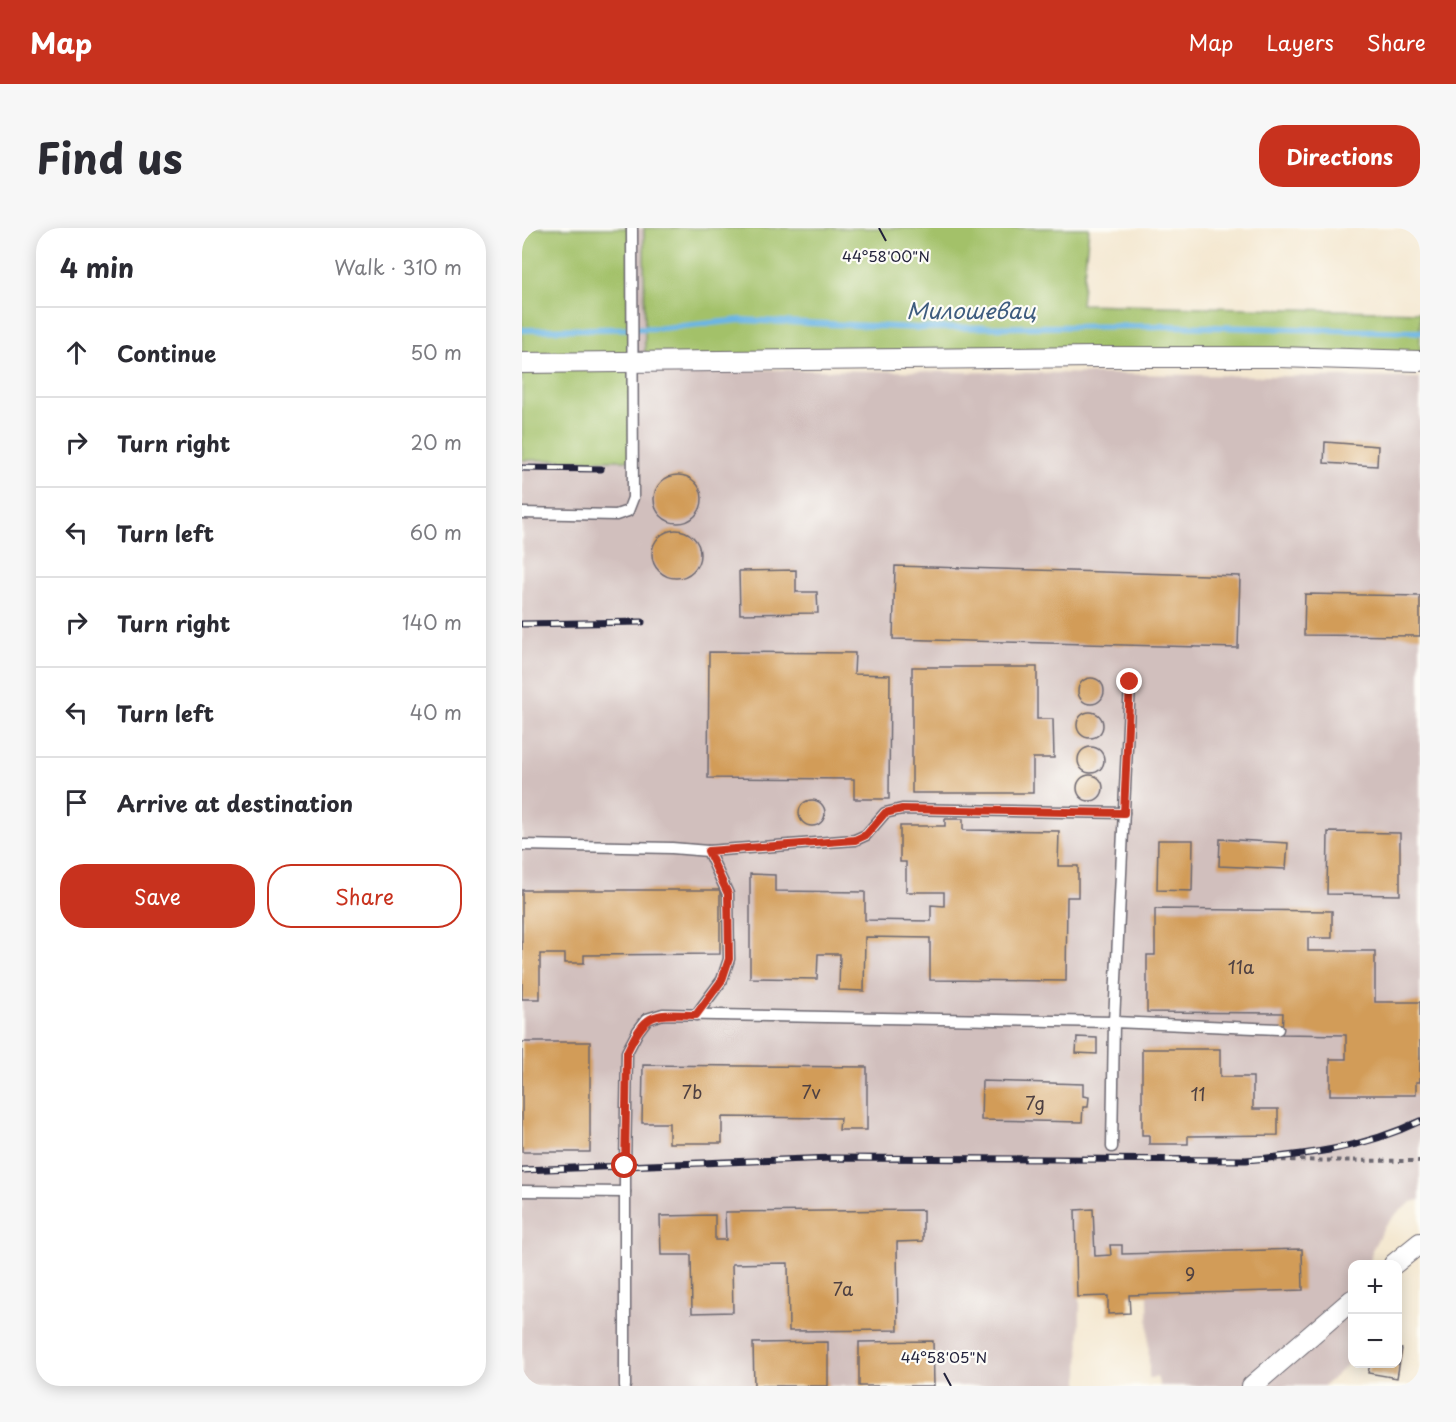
<!DOCTYPE html>
<html lang="en">
<head>
<meta charset="utf-8">
<style>
  :root { --surface:#fff; --page:#f7f7f7; --text:#2b2b33; --muted:#7c7c81; --line:#e1e1e2; --accent:#c8321e }
  body { margin:0; font-family:"Playpen Sans",sans-serif; background:var(--page); color:var(--text) }
  .controls { position:absolute; right:18px; bottom:18px; display:grid; overflow:hidden; border-radius:12px; box-shadow:0 3px 15px #0003 }
  .controls button { width:54px; height:54px; display:grid; place-items:center; padding:0; border:0; border-bottom:2px solid var(--line); background:var(--surface); color:var(--text); font:30px sans-serif }
  .stop { position:absolute; width:18px; height:18px; margin:-14px; border:4px solid #c8321e; border-radius:50%; background:#fff }
  .stop.end { background:#c8321e; border-color:#fff; box-shadow:0 2px 6px #0008 }
  .list { margin:0; padding:0; list-style:none }
  h2 { display:flex; justify-content:space-between; align-items:center; height:78px; margin:0; padding:0 24px; font-size:26px }
  h2 small { font-size:20px; font-weight:400; color:var(--muted) }
  .list li { display:grid; grid-template-columns:39px 1fr auto; gap:18px; align-items:center; box-sizing:border-box; height:90px; padding:0 24px; border-top:2px solid var(--line) }
  .list b { display:block; font-size:22px; white-space:nowrap }
  .list em { font-size:20px; font-style:normal; color:var(--muted) }
  .actions { display:flex; gap:12px; padding:18px 24px }
  .actions a { flex:1; padding:14px 0; border:2px solid var(--accent); border-radius:24px; text-align:center; font-size:21px; color:var(--accent) }
  .actions .main { background:var(--accent); color:#fff }
  .icon { flex:none; width:33px; height:33px; fill:none; stroke:currentColor; stroke-width:2; stroke-linecap:round; stroke-linejoin:round }
  .map { position:relative; flex:none; width:898px; height:1158px; overflow:hidden; border-radius:24px }
  header { display:flex; align-items:center; gap:36px; box-sizing:border-box; height:84px; padding:0 30px; background:var(--accent); color:#fff }
  header strong { font-size:28px }
  nav { display:flex; gap:33px; margin-inline-start:auto; font-size:21px }
  .intro { display:flex; align-items:center; justify-content:space-between; box-sizing:border-box; height:144px; padding:0 36px }
  h1 { margin:0; font-size:42px }
  .button { padding:15px 27px; border-radius:24px; background:var(--accent); color:#fff; font-size:21px; font-weight:700 }
  main { display:flex; gap:36px; padding:0 36px }
  aside { flex:1; background:var(--surface); border-radius:24px; box-shadow:0 3px 15px #0003 }
  .map>svg:first-child { display:block }
</style>
</head>
<body>
<header>
<strong>Map</strong>
<nav><a>Map</a><a>Layers</a><a>Share</a></nav>
</header>
<div class="intro"><h1>Find us</h1><a class="button">Directions</a></div>
<main>
<aside>
<h2>4 min<small>Walk · 310 m</small></h2>
<ul class="list">
<li><svg class="icon" aria-label="ahead" viewBox="0 0 24 24"><path d="M12 20V5M6 11l6-6 6 6"/></svg><div><b>Continue</b></div><em>50 m</em></li>
<li><svg class="icon" aria-label="right" viewBox="0 0 24 24"><path d="M7 20v-9h11M14 6l5 5-5 5"/></svg><div><b>Turn right</b></div><em>20 m</em></li>
<li><svg class="icon" aria-label="left" viewBox="0 0 24 24"><path d="M17 20v-9H6M10 6l-5 5 5 5"/></svg><div><b>Turn left</b></div><em>60 m</em></li>
<li><svg class="icon" aria-label="right" viewBox="0 0 24 24"><path d="M7 20v-9h11M14 6l5 5-5 5"/></svg><div><b>Turn right</b></div><em>140 m</em></li>
<li><svg class="icon" aria-label="left" viewBox="0 0 24 24"><path d="M17 20v-9H6M10 6l-5 5 5 5"/></svg><div><b>Turn left</b></div><em>40 m</em></li>
<li><svg class="icon" aria-label="arrive" viewBox="0 0 24 24"><path d="M6 21V4h12l-3 4 3 4H6"/></svg><div><b>Arrive at destination</b></div></li>
</ul>
<div class="actions"><a class="main">Save</a><a>Share</a></div>
</aside>
<div class="map">
<svg width="898" height="1158" viewBox="0 0 898 1158">
  <rect width="100%" height="100%" fill="#fdfcf7"/>
  <filter id="ink" filterUnits="userSpaceOnUse"><feTurbulence type="fractalNoise" baseFrequency=".0167" numOctaves="2"/><feDisplacementMap in="SourceGraphic" scale="12" xChannelSelector="R" yChannelSelector="G"/><feConvolveMatrix kernelMatrix="1 2 1 2 8 2 1 2 1" color-interpolation-filters="sRGB"/></filter>
  <filter id="wash" filterUnits="userSpaceOnUse"><feTurbulence type="fractalNoise" baseFrequency=".008" numOctaves="4" result="noise"/><feDisplacementMap in="SourceGraphic" scale="24" xChannelSelector="R" yChannelSelector="G"/><feGaussianBlur stdDeviation="1.35" result="paint"/><feColorMatrix in="noise" values="0 0 0 0 0 0 0 0 0 0 0 0 0 0 0 0 0 1.4 0 .05"/><feComposite in="paint" operator="in"/></filter>
  <g filter="url(#wash)">
    <rect width="100%" height="100%" fill="#f4e8d1"/>
    <polygon fill="#d1bfbd" points="110,0 122,0 123,140 898,150 898,972 890,974 875,985 862,999 850,1022 848,1036 830,1036 830,1125 825,1137 802,1158 638,1158 635,1149 627,1150 626,1067 558,1069 557,1158 0,1158 0,232 110,232"/>
    <g fill="#a3c169" stroke="#627252" stroke-width="1.5">
      <rect x="0" y="0" width="110" height="232"/>
      <polygon points="122,0 567,0 559,76 898,84 898,130 123,129"/>
    </g>
    <g fill="none" stroke-linecap="round" stroke-linejoin="round">
      <polyline stroke="#6bb5e4" stroke-width="6" points="0,102 141,100 219,92 397,100 647,98 898,104"/>
    </g>
    <g id="blocks">
      <g fill="#d29c59">
        <polygon points="803,214 856,218 855,238 802,235"/>
        <circle cx="156" cy="271" r="24"/>
        <circle cx="154" cy="326" r="24"/>
        <polygon points="373,338 718,348 716,420 371,411"/>
        <polygon points="274,342 274,364 295,364 296,385 218,386 217,343"/>
        <polygon points="783,366 898,368 898,408 782,407"/>
        <polygon points="187,424 333,425 332,446 368,447 367,571 332,571 332,551 186,550"/>
        <polygon points="390,439 515,439 515,491 531,491 532,530 511,530 511,565 390,565"/>
        <circle cx="569" cy="463" r="13"/>
        <circle cx="568" cy="497" r="13"/>
        <circle cx="569" cy="532" r="13"/>
        <circle cx="568" cy="560" r="13"/>
        <circle cx="290" cy="585" r="13"/>
        <polygon points="423,591 441,591 441,602 537,603 536,638 556,638 556,669 545,669 544,753 408,752 408,710 343,709 342,763 317,762 318,726 296,726 295,751 228,750 228,646 253,647 253,663 343,664 343,692 409,693 409,677 422,678 422,664 384,664 384,634 378,634 378,598 423,598"/>
        <polygon points="806,604 878,605 878,667 805,666"/>
        <polygon points="698,611 766,615 764,641 697,638"/>
        <polygon points="636,612 671,612 670,663 635,662"/>
        <polygon points="0,662 198,662 198,726 62,727 62,735 43,735 43,726 18,726 18,771 0,771"/>
        <polygon points="633,681 810,683 810,710 786,710 786,723 853,723 853,774 898,774 898,854 894,854 894,867 808,867 808,831 824,831 824,807 760,806 761,785 625,784 625,727 633,727"/>
        <polygon points="555,809 575,810 575,826 554,825"/>
        <rect x="0" y="814" width="68" height="110"/>
        <polygon points="620,821 698,821 698,849 731,849 731,881 756,881 756,907 666,908 666,916 627,916 627,907 620,907"/>
        <polygon points="121,837 345,839 345,902 317,902 318,890 200,889 200,915 147,915 147,895 120,895"/>
        <polygon points="460,853 561,856 561,868 567,869 566,879 561,879 560,894 459,892"/>
        <polygon points="571,981 573,1028 589,1027 588,1017 600,1017 600,1026 780,1021 781,1062 607,1067 608,1085 586,1086 586,1068 555,1069 553,982"/>
        <polygon points="401,982 401,1013 375,1014 376,1102 267,1103 266,1035 210,1036 211,1084 170,1085 169,1027 139,1027 138,988 193,987 193,1012 204,1012 203,984"/>
        <polygon points="411,1113 412,1158 337,1158 337,1114"/>
        <polygon points="306,1114 306,1158 232,1158 231,1115"/>
        <polygon points="876,1120 880,1121 875,1150 846,1145 848,1136 876,1136"/>
      </g>
    </g>
  </g>
  <g filter="url(#ink)">
    <use href="#blocks" fill-opacity="0" stroke="#6c6770" stroke-width="1.5"/>
    <g fill="none" stroke-linecap="round" stroke-linejoin="round">
      <g stroke="#6c6770" stroke-width="13">
        <g id="lane">
          <polyline points="0,285 94,287 106,283 111,270 110,0"/>
          <polyline points="0,617 150,620 186,623 333,612 344,607 363,585 380,581 602,585"/>
          <polyline points="174,787 200,752 207,731 206,666 186,623"/>
          <polyline points="590,919 592,794 756,801"/>
          <polyline points="0,963 103,964"/>
          <polyline points="103,1158 103,938 105,824 116,803 125,791 141,786 592,794 608,455"/>
        </g>
      </g>
      <g stroke="#6c6770" stroke-width="22">
        <g id="street">
          <polyline points="0,135 572,129 755,129 898,133"/>
          <polyline points="872,1036 898,1015"/>
          <polyline points="730,1158 830,1072"/>
        </g>
      </g>
      <polyline stroke="#6c6770" stroke-width="4" stroke-dasharray="4.5 4.5" stroke-linecap="butt" points="724,932 898,933"/>
      <use href="#lane" stroke="#fff" stroke-width="10"/>
      <use href="#street" stroke="#fff" stroke-width="20"/>
      <g stroke="#22223b" stroke-width="7">
        <g id="rail">
          <polyline points="0,240 79,241"/>
          <polyline points="0,396 120,394"/>
          <path d="M0 942 310 930 724 932C785 927 842 920 898 893"/>
        </g>
      </g>
      <use href="#rail" stroke="#fdfcf7" stroke-width="4.5" stroke-dasharray="14" stroke-linecap="butt"/>
    </g>
  </g>
  <g fill="none" stroke-linecap="round" stroke-linejoin="round" filter="url(#ink)">
    <path stroke="#c8321e" stroke-width="8" d="M103 938 105 824C125 782 132 786 174 787L200 752 207 731 206 666 186 623 333 612 344 607 363 585 380 581 602 585 608 454"/>
  </g>
  <path fill="none" stroke="#22223b" stroke-width="2" d="M357 0 364 13M422 1145 429 1158"/>
  <g text-anchor="middle" dominant-baseline="central" stroke-width="4.5" stroke-linejoin="round" paint-order="stroke">
    <g font-size="18" fill="#4e4042">
      <text x="719" y="738">11a</text>
      <text x="170" y="863">7b</text>
      <text x="289" y="863">7v</text>
      <text x="676" y="865">11</text>
      <text x="513" y="874">7g</text>
      <text x="668" y="1045">9</text>
      <text x="321" y="1060">7a</text>
    </g>
    <g font-size="22" font-style="italic" fill="#3f5d7f" stroke="#fdfcf7">
      <text x="449" y="81">Милошевац</text>
    </g>
  </g>
  <g font-size="15" text-anchor="middle" fill="#22223b" stroke="#fdfcf7" stroke-width="4.5" stroke-linejoin="round" paint-order="stroke">
    <text x="364" y="34">44°58'00"N</text>
    <text x="422" y="1135">44°58'05"N</text>
  </g>
</svg>
<div class="controls">
<button>+</button>
<button>−</button>
</div>
<div class="stop" style="left:103px;top:938px"></div>
<div class="stop end" style="left:608px;top:454px"></div>
</div>
</main>
</body>
</html>
